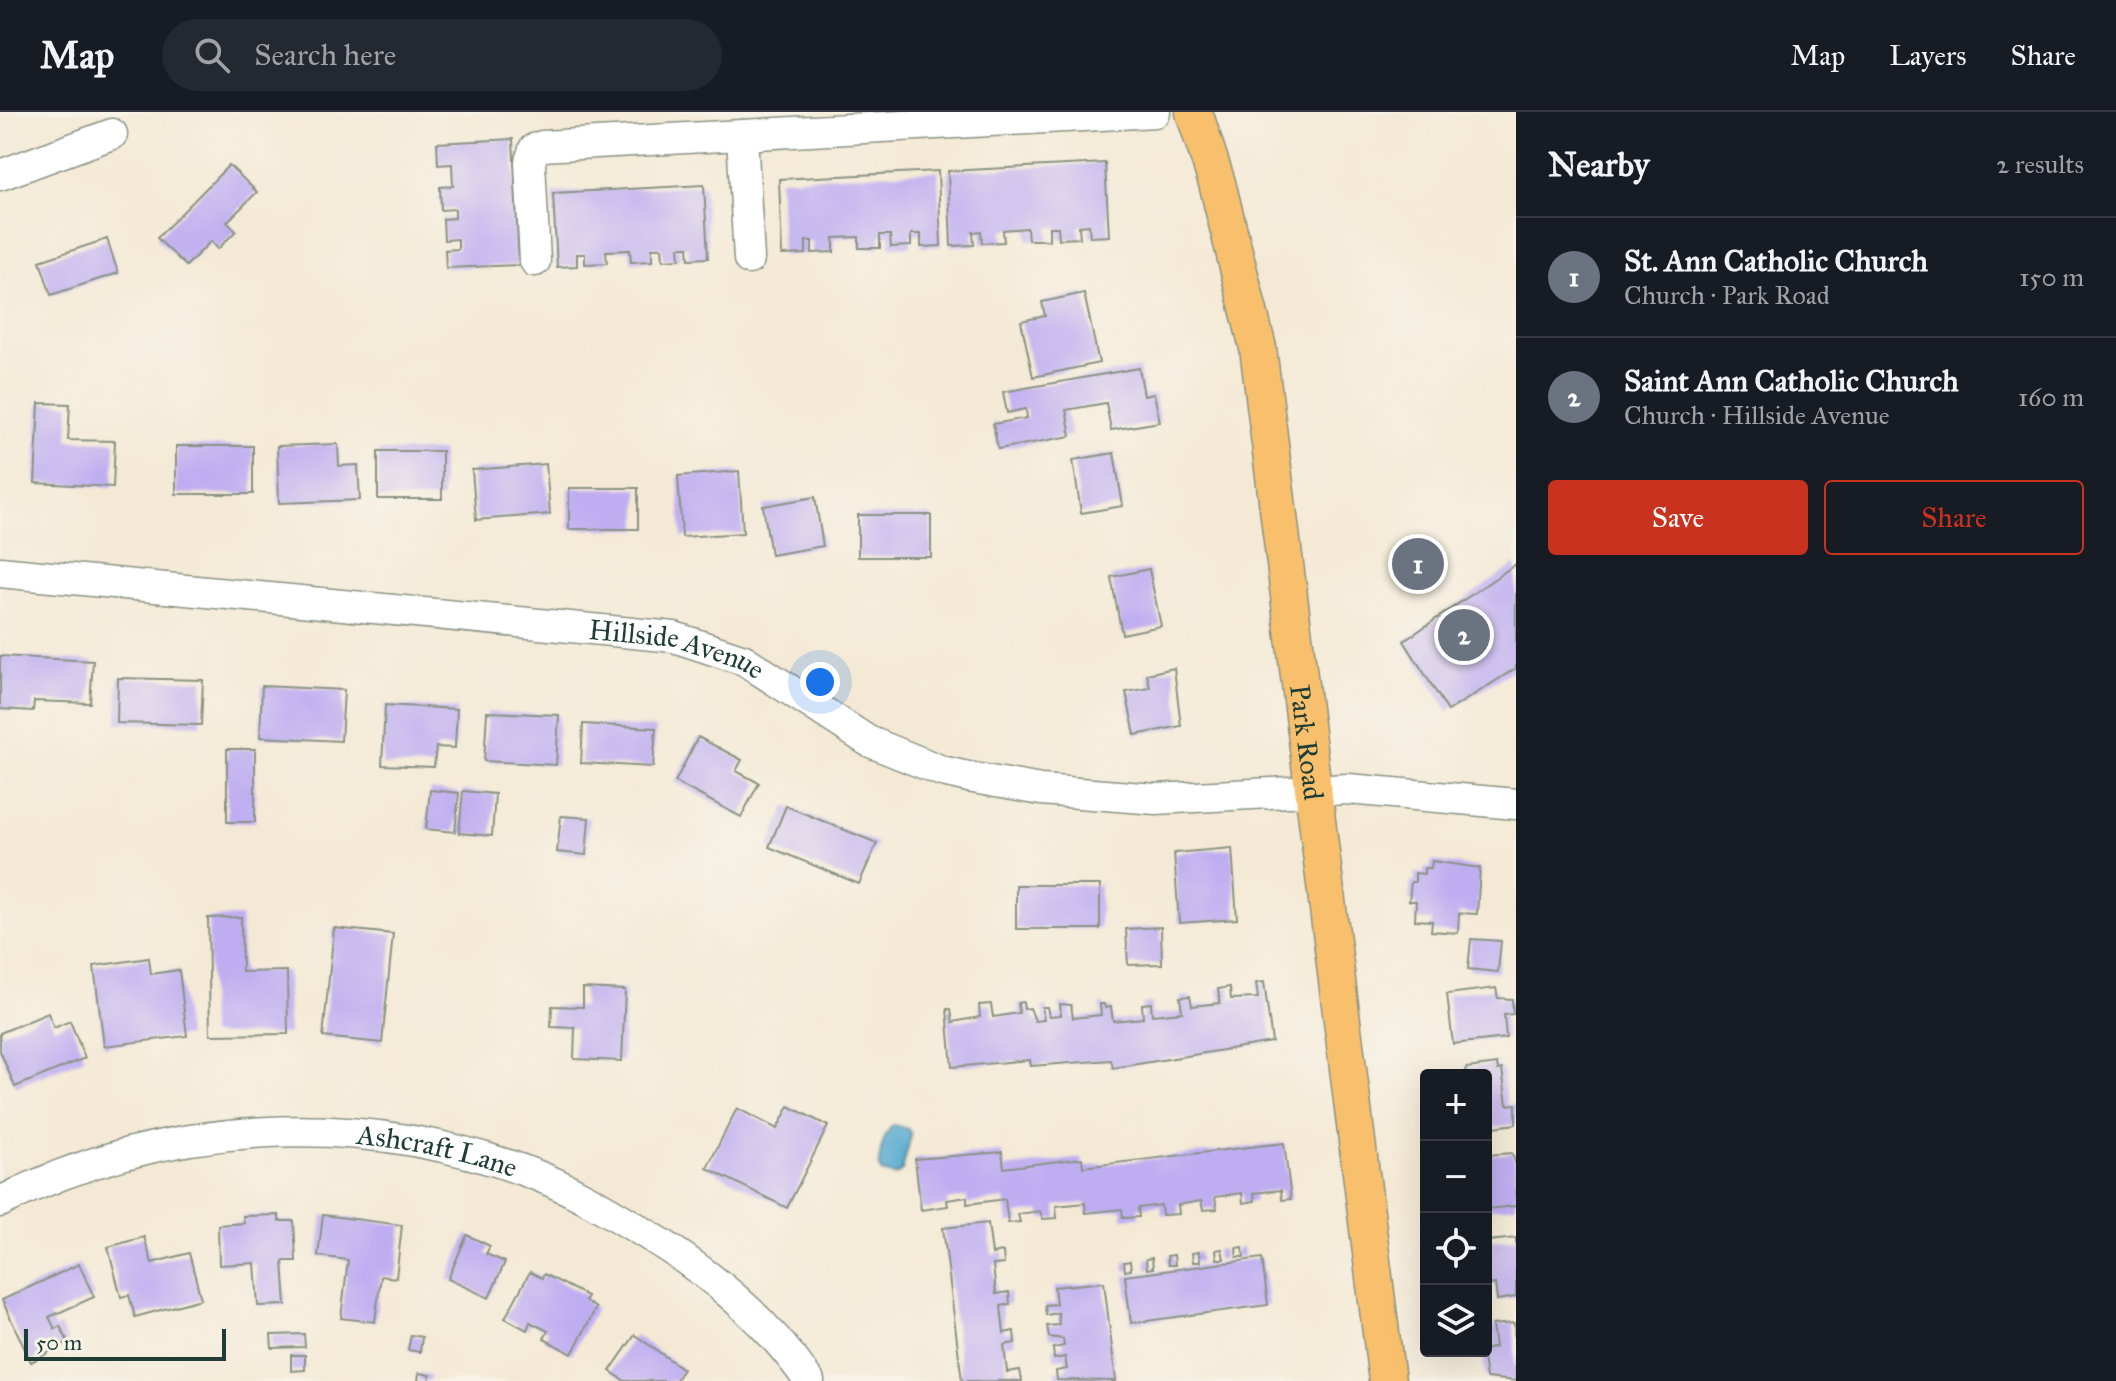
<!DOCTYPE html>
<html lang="en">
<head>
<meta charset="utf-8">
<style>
  :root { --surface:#171b24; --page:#242831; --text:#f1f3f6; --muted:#9ea1a6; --line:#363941; --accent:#c8321e }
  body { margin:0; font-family:"IM FELL Great Primer",serif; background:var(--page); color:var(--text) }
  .controls { position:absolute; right:24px; bottom:24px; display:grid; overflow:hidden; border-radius:8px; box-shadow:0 8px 32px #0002 }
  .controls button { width:72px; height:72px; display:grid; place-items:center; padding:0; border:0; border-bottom:2px solid var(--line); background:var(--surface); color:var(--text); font:40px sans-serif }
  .scale { position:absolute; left:24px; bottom:20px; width:202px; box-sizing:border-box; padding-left:8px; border:4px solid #1f3d34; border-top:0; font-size:22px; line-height:28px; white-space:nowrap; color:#1f3d34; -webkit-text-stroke:6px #f7f3e8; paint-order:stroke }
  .you { position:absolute; left:820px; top:570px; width:28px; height:28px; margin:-20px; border:6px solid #fff; border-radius:50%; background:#1a73e8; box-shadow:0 0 0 12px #1a73e833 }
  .badge { display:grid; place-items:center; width:52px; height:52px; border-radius:50%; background:var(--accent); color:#fff; font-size:26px; font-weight:700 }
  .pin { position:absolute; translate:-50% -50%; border:4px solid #fff; box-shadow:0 2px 8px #0006 }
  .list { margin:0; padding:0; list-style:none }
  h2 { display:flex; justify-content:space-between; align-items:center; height:104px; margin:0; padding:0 32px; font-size:34px }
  h2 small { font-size:26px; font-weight:400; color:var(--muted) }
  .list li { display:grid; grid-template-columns:52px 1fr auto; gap:24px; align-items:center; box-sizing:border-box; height:120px; padding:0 32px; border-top:2px solid var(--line) }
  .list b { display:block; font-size:30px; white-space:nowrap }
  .list p { margin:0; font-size:26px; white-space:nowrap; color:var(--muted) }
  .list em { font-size:26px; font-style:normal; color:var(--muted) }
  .actions { display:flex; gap:16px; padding:24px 32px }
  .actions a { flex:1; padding:18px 0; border:2px solid var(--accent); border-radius:8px; text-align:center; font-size:28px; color:var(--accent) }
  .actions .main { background:var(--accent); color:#fff }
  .icon { flex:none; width:44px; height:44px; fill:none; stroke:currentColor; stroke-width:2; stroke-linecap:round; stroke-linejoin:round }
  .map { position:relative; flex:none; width:1516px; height:1269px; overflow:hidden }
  header { display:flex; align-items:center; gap:48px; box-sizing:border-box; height:112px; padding:0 40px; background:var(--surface); border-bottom:2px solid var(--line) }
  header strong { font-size:38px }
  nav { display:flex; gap:44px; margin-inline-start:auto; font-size:28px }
  .search { width:560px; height:72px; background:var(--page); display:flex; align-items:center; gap:20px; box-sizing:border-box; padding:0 28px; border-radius:44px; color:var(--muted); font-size:30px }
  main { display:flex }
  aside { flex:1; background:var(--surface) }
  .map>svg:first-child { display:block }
</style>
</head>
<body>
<header>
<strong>Map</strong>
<div class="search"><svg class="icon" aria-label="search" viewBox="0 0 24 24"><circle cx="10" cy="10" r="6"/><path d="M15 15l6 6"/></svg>Search here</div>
<nav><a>Map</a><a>Layers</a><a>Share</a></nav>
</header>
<main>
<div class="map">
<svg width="1516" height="1269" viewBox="0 0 1516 1269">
  <rect width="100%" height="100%" fill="#f7f3e8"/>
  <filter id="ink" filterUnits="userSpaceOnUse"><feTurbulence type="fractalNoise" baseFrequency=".0125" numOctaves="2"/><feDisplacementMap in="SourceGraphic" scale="16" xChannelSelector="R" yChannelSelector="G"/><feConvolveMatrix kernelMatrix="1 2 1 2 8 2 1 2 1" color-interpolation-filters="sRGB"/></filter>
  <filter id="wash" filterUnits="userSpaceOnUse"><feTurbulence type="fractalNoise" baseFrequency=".006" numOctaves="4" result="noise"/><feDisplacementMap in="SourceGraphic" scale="32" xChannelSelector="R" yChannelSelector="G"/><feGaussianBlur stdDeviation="1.8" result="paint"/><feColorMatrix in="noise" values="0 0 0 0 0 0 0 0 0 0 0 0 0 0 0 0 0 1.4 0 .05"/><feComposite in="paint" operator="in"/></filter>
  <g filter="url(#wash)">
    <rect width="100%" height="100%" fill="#f4e9d5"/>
    <path fill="#54a9d0" stroke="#3a7382" stroke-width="2" d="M893 1013 909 1017 911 1023 902 1059 895 1064 881 1060C876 1049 884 1021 893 1013Z"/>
    <g id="blocks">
      <g fill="#bfadf1">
        <polygon points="513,27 519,153 446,156 445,138 458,137 458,127 444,128 443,107 455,106 455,97 441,98 440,75 453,74 452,52 438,53 437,31"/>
        <polygon points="1105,51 1109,124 1090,125 1089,113 1079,114 1080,126 1059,127 1058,115 1049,115 1049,128 1028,128 1027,116 1003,118 1004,130 982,131 981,119 973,120 974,133 951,134 948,59"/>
        <polygon points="229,53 257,80 227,110 236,119 218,137 211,129 186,154 157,126"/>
        <polygon points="938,59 941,134 921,135 921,122 911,122 911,134 891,135 890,123 880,123 880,136 859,136 859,125 834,126 834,140 812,141 812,129 806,129 806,142 782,143 779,67"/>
        <polygon points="704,73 708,146 689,147 688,135 679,135 680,147 663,148 662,136 652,136 652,149 631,150 630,138 606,139 607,151 585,152 585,142 577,142 577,154 557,155 553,81"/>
        <polygon points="107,127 118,161 51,183 40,149"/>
        <polygon points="1084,181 1099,251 1033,265 1021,209 1045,204 1042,190"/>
        <polygon points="1139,256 1144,284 1154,282 1160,310 1111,318 1106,291 1066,298 1071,324 998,337 993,312 1027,306 1026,297 1007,301 1003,280"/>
        <polygon points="39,291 70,292 68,328 115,329 113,375 35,371"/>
        <polygon points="338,332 339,354 358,353 360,388 279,391 277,334"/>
        <rect x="176" y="334" width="77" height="48"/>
        <rect x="378" y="339" width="64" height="48"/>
        <polygon points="1114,341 1123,394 1081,401 1073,348"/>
        <polygon points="546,352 550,402 476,408 472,358"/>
        <polygon points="739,359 743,421 682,425 678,364"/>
        <rect x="569" y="376" width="69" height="41"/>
        <polygon points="815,385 823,434 771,443 763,394"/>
        <rect x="858" y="403" width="73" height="42"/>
        <polygon points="1516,452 1516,556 1448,599 1404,529"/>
        <polygon points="1149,457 1161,514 1122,522 1111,465"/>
        <polygon points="0,544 93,549 90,591 34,589 33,599 0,597"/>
        <polygon points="1174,556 1181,614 1135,623 1126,580 1150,576 1147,562"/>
        <polygon points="118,566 203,568 201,613 117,611"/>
        <polygon points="262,574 344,578 341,629 260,625"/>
        <polygon points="385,593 457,597 455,636 436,635 434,655 382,653"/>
        <polygon points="487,600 559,603 556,653 484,649"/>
        <polygon points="583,612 656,616 653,655 581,651"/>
        <polygon points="698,625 742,648 736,659 759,671 741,705 675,670"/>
        <rect x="227" y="637" width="28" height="73"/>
        <polygon points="430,678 459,681 455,720 426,717"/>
        <polygon points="463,679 495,682 492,724 459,721"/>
        <polygon points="786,694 877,731 859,772 769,735"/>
        <polygon points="561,704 589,706 586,743 557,740"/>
        <polygon points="1232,736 1237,807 1179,811 1174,741"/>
        <polygon points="1432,749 1480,756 1477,802 1459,801 1458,821 1431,819 1432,809 1415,808 1416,789 1409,789 1411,770 1415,770 1415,761 1424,762 1424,756 1431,756"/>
        <rect x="1016" y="773" width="84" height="44"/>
        <polygon points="241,805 242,860 287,859 288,922 210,923 208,806"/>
        <polygon points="1161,815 1162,852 1128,853 1126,817"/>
        <polygon points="334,816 393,822 382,931 323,925"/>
        <polygon points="1471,827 1501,829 1498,860 1468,857"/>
        <polygon points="149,846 151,862 179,858 187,924 104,934 94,854"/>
        <polygon points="1264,870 1272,930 1113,956 1111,948 1031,954 1030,948 952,955 947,897 951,897 953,910 980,905 979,893 991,892 993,905 1019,901 1018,891 1023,890 1024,897 1030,896 1035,909 1044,908 1042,895 1047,895 1049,904 1061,903 1060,892 1071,893 1073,906 1101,903 1100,892 1104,892 1105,896 1111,895 1113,909 1143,906 1142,892 1151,891 1152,903 1182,900 1180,885 1190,884 1192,894 1220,891 1218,877 1230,875 1231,887 1258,886 1256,871"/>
        <polygon points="583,876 625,878 622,949 574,947 575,916 551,915 552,894 583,895"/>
        <polygon points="1496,876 1498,886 1512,887 1513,902 1504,903 1506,926 1453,932 1447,882"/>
        <polygon points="48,901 54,916 70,909 85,946 15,975 0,939 0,921"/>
        <polygon points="1497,952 1498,958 1502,957 1507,993 1516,992 1516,1012 1486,1016 1486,963 1467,963 1466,956"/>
        <polygon points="789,994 828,1014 787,1096 707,1056 737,996 777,1017"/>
        <polygon points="1284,1031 1291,1087 1282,1088 1281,1078 1254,1081 1255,1089 1243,1091 1242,1081 1215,1085 1217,1097 1203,1098 1201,1089 1178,1093 1179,1102 1162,1103 1161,1093 1138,1096 1139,1105 1123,1106 1122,1097 1086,1101 1085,1091 1056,1094 1057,1106 1043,1107 1040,1099 1018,1102 1020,1110 1008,1111 1005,1087 967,1092 967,1085 947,1088 948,1094 921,1098 915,1047 1002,1040 1004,1056 1082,1046 1083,1055"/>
        <polygon points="1512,1041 1516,1053 1516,1094 1486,1097 1486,1043"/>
        <polygon points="279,1103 279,1109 294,1109 296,1149 283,1149 286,1193 258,1194 255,1151 219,1153 218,1113 244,1111 243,1104"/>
        <polygon points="323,1103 402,1113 396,1166 381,1164 375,1210 341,1206 348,1148 318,1144"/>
        <polygon points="988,1111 992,1142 1003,1140 1004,1152 993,1153 996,1182 1009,1180 1010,1192 1001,1194 1004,1221 1014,1219 1015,1231 1004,1233 1007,1260 1020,1258 1022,1269 962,1269 943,1116"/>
        <polygon points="467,1123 490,1134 486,1142 505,1150 489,1186 448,1167"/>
        <polygon points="144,1125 152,1151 189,1141 201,1187 135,1205 129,1183 121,1185 108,1135"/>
        <polygon points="1516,1126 1516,1185 1497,1188 1495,1172 1488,1173 1488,1129"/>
        <polygon points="1243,1135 1244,1145 1237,1145 1236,1136"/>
        <polygon points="1222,1137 1224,1147 1217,1147 1216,1138"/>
        <polygon points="1199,1140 1200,1150 1193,1150 1192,1141"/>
        <polygon points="1174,1143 1175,1153 1168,1153 1167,1144"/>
        <polygon points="1152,1146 1153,1156 1147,1157 1146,1147"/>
        <polygon points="1262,1146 1268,1193 1131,1211 1125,1164"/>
        <polygon points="1130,1149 1131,1158 1125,1159 1124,1150"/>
        <polygon points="79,1152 94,1185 49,1205 55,1217 60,1214 68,1230 31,1250 2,1188"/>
        <polygon points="530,1160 542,1166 544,1162 587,1184 585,1189 596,1196 572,1242 544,1227 548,1219 530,1210 527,1218 505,1206"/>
        <polygon points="1104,1170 1116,1269 1057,1268 1056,1259 1067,1257 1065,1245 1054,1247 1053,1236 1064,1234 1063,1227 1049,1225 1047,1214 1059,1213 1058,1201 1046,1203 1045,1193 1056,1192 1054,1175"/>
        <polygon points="1514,1211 1516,1269 1486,1266 1482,1239 1495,1235 1492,1213"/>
        <polygon points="304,1222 305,1235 272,1236 271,1223"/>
        <polygon points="411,1223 422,1225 420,1240 408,1238"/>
        <polygon points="635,1223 683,1257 675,1269 625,1269 610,1259"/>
        <polygon points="291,1243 305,1243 305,1258 291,1259"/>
        <polygon points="419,1261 430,1263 429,1269 418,1269"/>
      </g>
    </g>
  </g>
  <g filter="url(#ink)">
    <use href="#blocks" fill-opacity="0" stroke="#8a9384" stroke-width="2"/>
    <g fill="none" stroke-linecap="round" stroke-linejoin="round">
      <g stroke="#8a9384" stroke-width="33">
        <g id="minor">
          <polyline points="742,23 749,147"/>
          <polyline points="0,63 112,22"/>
          <polyline points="535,149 530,50 534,37 542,34 1155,0"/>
          <path id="s1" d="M0 460 674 525 744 548 868 629 942 659 968 665 1041 678 1156 687 1348 677 1516 692"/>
          <path id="s2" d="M0 1090C161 1008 355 997 525 1059 565 1073 602 1095 638 1117 704 1156 766 1206 809 1269"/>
        </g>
      </g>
      <g stroke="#8a9384" stroke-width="39">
        <g id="major">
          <path id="s3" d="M1194 0 1217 71 1258 236 1387 1269"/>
        </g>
      </g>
      <use href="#minor" stroke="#fff" stroke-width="30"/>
      <use href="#major" stroke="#f8bf6c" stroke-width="36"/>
    </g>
  </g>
  <g text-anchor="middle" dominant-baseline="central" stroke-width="7" stroke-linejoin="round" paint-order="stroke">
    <g font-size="28" fill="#1f3d34" stroke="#f7f3e8">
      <text stroke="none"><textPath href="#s1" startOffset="682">Hillside Avenue</textPath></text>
      <text stroke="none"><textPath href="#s3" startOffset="642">Park Road</textPath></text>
      <text stroke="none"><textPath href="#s2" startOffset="450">Ashcraft Lane</textPath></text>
    </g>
  </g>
</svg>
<div class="controls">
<button>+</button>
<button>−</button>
<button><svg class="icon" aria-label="locate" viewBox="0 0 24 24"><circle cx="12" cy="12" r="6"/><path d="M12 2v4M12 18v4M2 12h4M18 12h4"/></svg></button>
<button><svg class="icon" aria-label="layers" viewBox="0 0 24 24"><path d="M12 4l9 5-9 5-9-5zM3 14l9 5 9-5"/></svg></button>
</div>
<div class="scale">50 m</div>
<div class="you"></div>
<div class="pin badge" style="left:1418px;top:452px;background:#6b7280">1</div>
<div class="pin badge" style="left:1464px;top:523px;background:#6b7280">2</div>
</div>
<aside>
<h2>Nearby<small>2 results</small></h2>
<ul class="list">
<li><span class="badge" style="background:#6b7280">1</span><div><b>St. Ann Catholic Church</b><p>Church · Park Road</p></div><em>150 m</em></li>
<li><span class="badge" style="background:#6b7280">2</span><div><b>Saint Ann Catholic Church</b><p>Church · Hillside Avenue</p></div><em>160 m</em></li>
</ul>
<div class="actions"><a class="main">Save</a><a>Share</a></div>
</aside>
</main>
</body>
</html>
